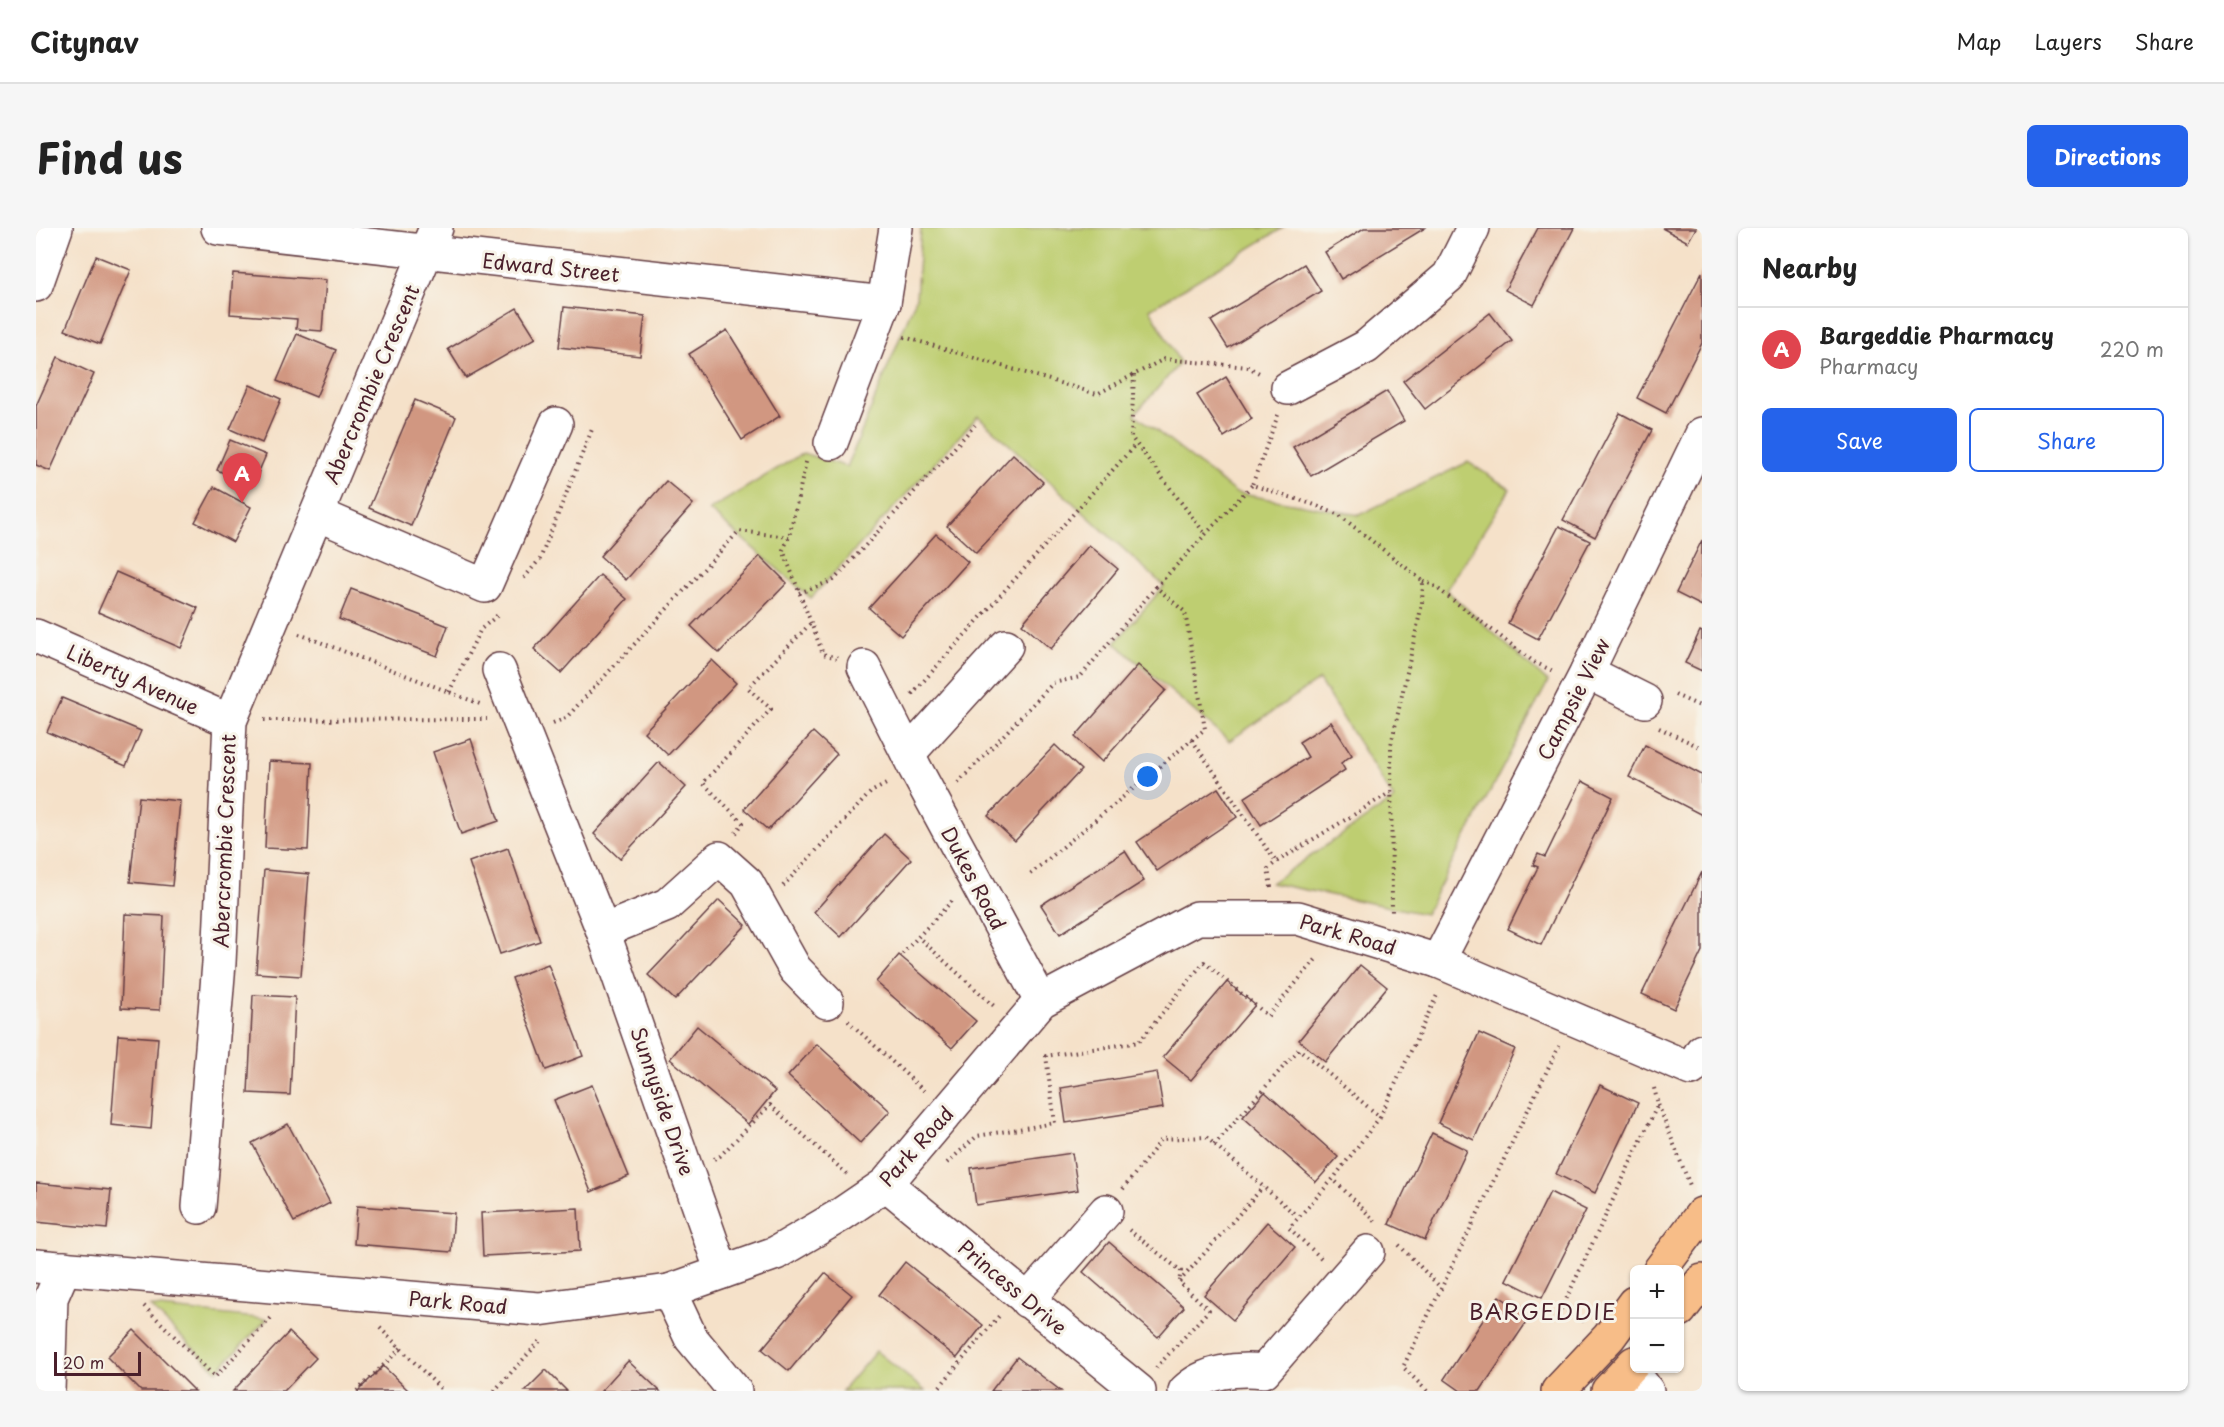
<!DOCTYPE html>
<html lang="en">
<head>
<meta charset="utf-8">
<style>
  :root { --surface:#fff; --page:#f6f6f6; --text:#222; --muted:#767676; --line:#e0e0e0; --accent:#2563eb }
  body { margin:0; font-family:"Playpen Sans",sans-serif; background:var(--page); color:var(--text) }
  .controls { position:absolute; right:18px; bottom:18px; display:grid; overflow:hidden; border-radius:9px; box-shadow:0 2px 4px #0004 }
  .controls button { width:54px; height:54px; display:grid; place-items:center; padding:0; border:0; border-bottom:2px solid var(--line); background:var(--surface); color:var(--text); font:30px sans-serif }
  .scale { position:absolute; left:18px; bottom:15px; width:87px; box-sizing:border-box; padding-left:6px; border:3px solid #4a1f2b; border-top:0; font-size:16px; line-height:21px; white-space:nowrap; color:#4a1f2b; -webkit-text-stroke:4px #f7f3e8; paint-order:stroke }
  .you { position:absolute; left:1112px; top:549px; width:21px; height:21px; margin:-15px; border:4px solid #fff; border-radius:50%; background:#1a73e8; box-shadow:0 0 0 9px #1a73e833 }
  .badge { display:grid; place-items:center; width:39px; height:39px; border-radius:50%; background:var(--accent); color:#fff; font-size:20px; font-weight:700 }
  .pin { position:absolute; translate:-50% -50px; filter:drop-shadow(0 2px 3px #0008) }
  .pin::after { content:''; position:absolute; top:32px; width:21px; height:18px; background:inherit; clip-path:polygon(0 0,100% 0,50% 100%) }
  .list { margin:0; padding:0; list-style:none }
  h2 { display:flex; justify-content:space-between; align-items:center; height:78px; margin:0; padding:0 24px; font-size:26px }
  h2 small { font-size:20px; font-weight:400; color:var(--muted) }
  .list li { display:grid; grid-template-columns:39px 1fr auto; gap:18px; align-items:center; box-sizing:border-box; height:84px; padding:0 24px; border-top:2px solid var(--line) }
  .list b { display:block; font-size:22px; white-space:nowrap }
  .list p { margin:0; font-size:20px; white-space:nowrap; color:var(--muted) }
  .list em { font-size:20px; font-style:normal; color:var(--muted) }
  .actions { display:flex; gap:12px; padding:18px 24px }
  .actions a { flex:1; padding:14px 0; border:2px solid var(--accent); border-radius:9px; text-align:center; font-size:21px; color:var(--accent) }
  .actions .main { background:var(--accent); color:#fff }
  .map { position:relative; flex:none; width:1666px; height:1163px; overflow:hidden; border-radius:9px }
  header { display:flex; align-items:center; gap:36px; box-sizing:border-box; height:84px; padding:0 30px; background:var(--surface); border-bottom:2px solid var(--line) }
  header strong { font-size:28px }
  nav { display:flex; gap:33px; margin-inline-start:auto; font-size:21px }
  .intro { display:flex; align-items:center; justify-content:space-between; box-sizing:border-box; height:144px; padding:0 36px }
  h1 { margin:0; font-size:42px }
  .button { padding:15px 27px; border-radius:9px; background:var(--accent); color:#fff; font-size:21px; font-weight:700 }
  main { display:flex; gap:36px; padding:0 36px }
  aside { flex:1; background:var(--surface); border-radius:9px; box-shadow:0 2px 4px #0004 }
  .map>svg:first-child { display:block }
</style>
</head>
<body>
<header>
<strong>Citynav</strong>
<nav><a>Map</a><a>Layers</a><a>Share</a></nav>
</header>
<div class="intro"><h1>Find us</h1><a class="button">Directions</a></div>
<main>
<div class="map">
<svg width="1666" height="1163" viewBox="0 0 1666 1163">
  <rect width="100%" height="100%" fill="#f7f3e8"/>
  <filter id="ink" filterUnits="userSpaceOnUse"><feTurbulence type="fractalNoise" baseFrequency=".0167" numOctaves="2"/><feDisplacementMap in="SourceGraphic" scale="12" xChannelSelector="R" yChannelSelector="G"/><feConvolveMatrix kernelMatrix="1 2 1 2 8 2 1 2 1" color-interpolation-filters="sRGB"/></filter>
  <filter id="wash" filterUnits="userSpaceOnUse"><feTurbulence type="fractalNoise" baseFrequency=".008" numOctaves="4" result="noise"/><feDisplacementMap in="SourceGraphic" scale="24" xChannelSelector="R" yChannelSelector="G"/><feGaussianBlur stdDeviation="1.35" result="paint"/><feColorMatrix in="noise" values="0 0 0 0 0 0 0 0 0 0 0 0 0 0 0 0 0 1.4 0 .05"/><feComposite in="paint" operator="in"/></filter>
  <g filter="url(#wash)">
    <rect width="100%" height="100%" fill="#f5e1c9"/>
    <g fill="#bece71" stroke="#84764e" stroke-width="1.5">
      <polygon points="885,0 1247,0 1114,81 1144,135 1099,186 1200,265 1323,287 1432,234 1474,261 1410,362 1512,454 1389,686 1235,655 1358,571 1283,452 1193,513 1079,415 1128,358 942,188 775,370 673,282 767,225 811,239 880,70"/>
      <polygon points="114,1079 231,1091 181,1143"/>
      <polygon points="840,1123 889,1163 806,1163"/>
    </g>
    <g id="blocks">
      <g fill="#d19781">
        <polygon points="1328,0 1389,0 1305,51 1289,24"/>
        <polygon points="1502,0 1538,0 1498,77 1469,62"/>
        <polygon points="1626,0 1660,0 1652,14"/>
        <polygon points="60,28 95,42 64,116 29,102"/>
        <polygon points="1268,36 1285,63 1192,120 1175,93"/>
        <polygon points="1666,44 1666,115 1630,185 1601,170"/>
        <polygon points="197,45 290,52 286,103 260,101 261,91 194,86"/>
        <polygon points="528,79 609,88 604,128 523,119"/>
        <polygon points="481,80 500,110 430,150 412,121"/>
        <polygon points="1454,85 1476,113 1389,181 1367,153"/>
        <polygon points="691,102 744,188 706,212 653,126"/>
        <polygon points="261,106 300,122 280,169 241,153"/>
        <polygon points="22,129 58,146 14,243 0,237 0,178"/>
        <polygon points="1190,149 1216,191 1188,209 1161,167"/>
        <polygon points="214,157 245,171 226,215 194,201"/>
        <polygon points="1351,163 1368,193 1275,248 1257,219"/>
        <polygon points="379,172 420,189 375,298 333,280"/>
        <polygon points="1584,185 1616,202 1559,309 1527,292"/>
        <polygon points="194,212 230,227 217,257 181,242"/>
        <polygon points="977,226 1007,254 940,325 911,298"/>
        <polygon points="630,253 657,276 590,352 564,328"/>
        <polygon points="178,259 215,279 197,314 159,294"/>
        <polygon points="1523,298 1554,313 1502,411 1472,395"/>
        <polygon points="900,306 932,334 865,408 833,380"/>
        <polygon points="1666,312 1666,378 1640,365"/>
        <polygon points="1053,317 1082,341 1015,421 986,396"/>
        <polygon points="724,328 751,355 683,425 655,398"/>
        <polygon points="80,344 162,380 145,420 62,384"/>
        <polygon points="564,347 591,371 525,445 498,421"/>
        <polygon points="315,361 412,398 401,428 303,391"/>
        <polygon points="1664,403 1666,404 1666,443 1649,435"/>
        <polygon points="676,432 700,455 632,527 608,504"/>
        <polygon points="1102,437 1130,462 1066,534 1039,509"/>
        <polygon points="26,470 105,503 90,538 11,504"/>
        <polygon points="1295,494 1316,527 1305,535 1309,542 1225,597 1208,570 1272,529 1263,514"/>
        <polygon points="777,504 801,526 732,602 708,581"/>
        <polygon points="435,511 463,593 425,606 397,524"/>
        <polygon points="1019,517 1045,542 979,613 952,588"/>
        <polygon points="1609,517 1666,547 1666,587 1593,549"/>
        <polygon points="233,533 276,535 272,622 229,620"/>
        <polygon points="623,534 650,559 584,631 558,606"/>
        <polygon points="1546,553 1577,569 1505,717 1472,701 1502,639 1497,637 1502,626 1509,629"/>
        <polygon points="1182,560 1201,589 1121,643 1101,614"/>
        <polygon points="103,569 144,573 136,658 94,654"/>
        <polygon points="848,606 875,631 805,709 778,684"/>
        <polygon points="472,620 504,713 464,726 433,634"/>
        <polygon points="1089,623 1108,653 1024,706 1005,677"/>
        <polygon points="228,642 273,646 265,748 220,745"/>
        <polygon points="1666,644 1666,723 1638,781 1606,766"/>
        <polygon points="683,672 710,697 639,772 612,747"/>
        <polygon points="89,686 128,688 124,782 85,780"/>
        <polygon points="863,727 940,793 916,820 840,754"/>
        <polygon points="512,736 547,828 510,842 476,750"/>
        <polygon points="1324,737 1351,759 1289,834 1263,812"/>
        <polygon points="1191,754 1219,777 1155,852 1127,829"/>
        <polygon points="217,767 259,769 254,867 212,865"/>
        <polygon points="661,798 739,863 712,896 634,831"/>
        <polygon points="1443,805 1479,821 1438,912 1402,895"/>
        <polygon points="82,807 122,810 115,901 75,897"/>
        <polygon points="781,816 854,883 824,915 752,848"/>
        <polygon points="1121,844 1127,880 1030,895 1025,860"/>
        <polygon points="556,857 593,948 555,964 518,872"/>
        <polygon points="1564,857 1602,875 1559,965 1520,946"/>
        <polygon points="1229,864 1302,929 1280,954 1207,889"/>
        <polygon points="252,896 294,975 258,994 216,915"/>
        <polygon points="1396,905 1431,922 1389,1012 1353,996"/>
        <polygon points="1036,925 1042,962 940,977 935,940"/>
        <polygon points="0,955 75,962 71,1001 0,994"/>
        <polygon points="1514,964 1550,982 1506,1070 1470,1052"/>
        <polygon points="321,978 418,985 415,1024 318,1016"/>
        <polygon points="542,980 544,1023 447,1028 445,985"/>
        <polygon points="1231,994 1259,1019 1197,1092 1168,1067"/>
        <polygon points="1073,1014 1148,1079 1122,1109 1047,1044"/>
        <polygon points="869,1034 947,1097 921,1130 843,1067"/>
        <polygon points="789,1045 816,1067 753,1143 726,1121"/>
        <polygon points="1463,1068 1494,1089 1444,1163 1425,1163 1408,1151"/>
        <polygon points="98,1102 159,1163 105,1163 71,1129"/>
        <polygon points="253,1104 280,1130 248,1163 197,1163"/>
        <polygon points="981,1129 1025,1163 955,1163"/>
        <polygon points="592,1133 624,1163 565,1163"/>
        <polygon points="347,1138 373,1163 322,1163"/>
        <polygon points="510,1142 531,1163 489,1163"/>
      </g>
    </g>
  </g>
  <g filter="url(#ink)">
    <use href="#blocks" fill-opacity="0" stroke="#643c43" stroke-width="1.5"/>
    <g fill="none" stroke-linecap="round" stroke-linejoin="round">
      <g stroke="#643c43" stroke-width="36">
        <g id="minor">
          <polyline points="182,0 848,75"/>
          <polyline points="0,57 20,0"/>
          <polyline points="1252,160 1330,119 1413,48 1437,0"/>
          <polyline points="795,215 848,75 860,0"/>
          <polyline points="281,286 449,358 520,196"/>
          <polyline points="0,408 194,493"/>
          <polyline points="828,439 879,540 1005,773"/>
          <polyline points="463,442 567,703 686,1044"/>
          <polyline points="1551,444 1609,473"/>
          <polyline points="872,526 970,418"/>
          <polyline points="567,703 631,677 683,630 711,655 759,741 791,774"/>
          <polyline points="1402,733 1551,444 1666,206"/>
          <polyline points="850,956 1103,1163"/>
          <polyline points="163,979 183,735 194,493 400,0"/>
          <polyline points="0,1038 503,1081 633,1063 740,1025 803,988 850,956 1005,773 1161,690 1262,690 1402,733 1655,841 1666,823"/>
          <polyline points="633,1063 655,1110 699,1163"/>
          <polyline points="991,1073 1070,983"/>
          <polyline points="1594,1140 1611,1163"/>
          <polyline points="12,1163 15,1070 28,1040"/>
          <path d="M1149 1163C1169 1143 1201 1140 1228 1143L1332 1024"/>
        </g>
      </g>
      <g stroke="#643c43" stroke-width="36">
        <g id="major">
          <polyline points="1624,1042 1666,986"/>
          <polyline points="1644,1082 1666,1053"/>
          <polyline points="1522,1163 1573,1109 1598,1075"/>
          <polyline points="1572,1163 1598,1135"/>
        </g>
      </g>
      <g stroke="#643c43" stroke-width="4" stroke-dasharray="1.5 4.5" stroke-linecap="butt">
        <polyline points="868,109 1061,166 1128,131 1212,139 1225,146"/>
        <polyline points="1098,147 1095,209 1170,307"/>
        <polyline points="1242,187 1216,257 1276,276 1303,287 1387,353 1386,376 1355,517 1356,686"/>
        <polyline points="770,234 753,309 747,322 787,426 801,430"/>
        <polyline points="488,350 504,331 557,199"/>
        <polyline points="1387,353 1397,357 1498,434 1517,443"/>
        <polyline points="1120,359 1216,257"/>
        <polyline points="763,365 798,352 939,197"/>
        <polyline points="263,406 444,476"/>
        <polyline points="413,464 445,401 463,386"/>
        <polyline points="876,466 1100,216"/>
        <polyline points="1639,467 1666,479"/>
        <polyline points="228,492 451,491"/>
        <polyline points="517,495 530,490 703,303 753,309"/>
        <polyline points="1623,500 1666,520"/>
        <polyline points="1156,512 1240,634"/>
        <polyline points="922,555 1017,455 1044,449 1120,359 1149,384 1169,501 993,647"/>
        <polyline points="700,605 707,595 667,555 735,481 712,460 775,395"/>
        <polyline points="747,658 835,564 852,555"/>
        <polyline points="1235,659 1232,641 1240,634 1355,564"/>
        <polyline points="916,673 882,709 959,779"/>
        <polyline points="866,726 882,709"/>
        <polyline points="812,793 888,863"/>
        <polyline points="1618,860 1622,876"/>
        <polyline points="1344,889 1402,765"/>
        <polyline points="1178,917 1263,821 1344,889 1297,951"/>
        <polyline points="678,931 684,928 734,877 811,946"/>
        <polyline points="911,935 941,908 1019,895 1010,828 1103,814 1168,734 1232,788 1282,729"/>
        <polyline points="1087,961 1126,911 1170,909 1261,988"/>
        <polyline points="1093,1002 1145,1043 1143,1054 1227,959"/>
        <polyline points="1363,1017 1404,1059"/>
        <polyline points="1285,1030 1253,1000 1297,951 1341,995"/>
        <polyline points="108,1078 179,1149 236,1089"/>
        <polyline points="1548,1093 1526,1080 1622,876 1655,960"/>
        <polyline points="344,1100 407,1163"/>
        <polyline points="1120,1140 1173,1082 1143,1054"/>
        <polyline points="321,1163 365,1120"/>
        <polyline points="458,1163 505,1112"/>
        <polyline points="900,1163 963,1088"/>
        <polyline points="1391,1163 1367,1139 1523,818"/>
      </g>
      <use href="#minor" stroke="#fff" stroke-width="33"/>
      <use href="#major" stroke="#f7bd88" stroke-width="33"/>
    </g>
  </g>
  <g text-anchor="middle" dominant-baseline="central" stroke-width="6" stroke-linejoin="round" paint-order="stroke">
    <g font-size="20" fill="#4a1f2b" stroke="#f7f3e8">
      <text transform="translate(515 39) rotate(6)">Edward Street</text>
      <text transform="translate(335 156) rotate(-67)">Abercrombie Crescent</text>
      <text transform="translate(97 451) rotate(24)">Liberty Avenue</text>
      <text transform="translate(1537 471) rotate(-63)">Campsie View</text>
      <text transform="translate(188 613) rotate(-88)">Abercrombie Crescent</text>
      <text transform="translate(938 650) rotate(62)">Dukes Road</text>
      <text transform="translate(1312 706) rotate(16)">Park Road</text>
      <text transform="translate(627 873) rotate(71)">Sunnyside Drive</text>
      <text transform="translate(880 918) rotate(-48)">Park Road</text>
      <text transform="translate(977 1059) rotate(40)">Princess Drive</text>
      <text transform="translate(422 1074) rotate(5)">Park Road</text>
    </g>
    <g font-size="22" letter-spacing="1.5" fill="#4a1f2b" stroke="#f7f3e8">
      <text x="1507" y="1082">BARGEDDIE</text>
    </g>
  </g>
</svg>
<div class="controls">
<button>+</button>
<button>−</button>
</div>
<div class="scale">20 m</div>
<div class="you"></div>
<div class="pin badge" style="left:206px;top:275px;background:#e0444e">A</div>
</div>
<aside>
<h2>Nearby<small></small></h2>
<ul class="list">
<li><span class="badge" style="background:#e0444e">A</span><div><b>Bargeddie Pharmacy</b><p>Pharmacy</p></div><em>220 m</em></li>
</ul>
<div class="actions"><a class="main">Save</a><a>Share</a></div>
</aside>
</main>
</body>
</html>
